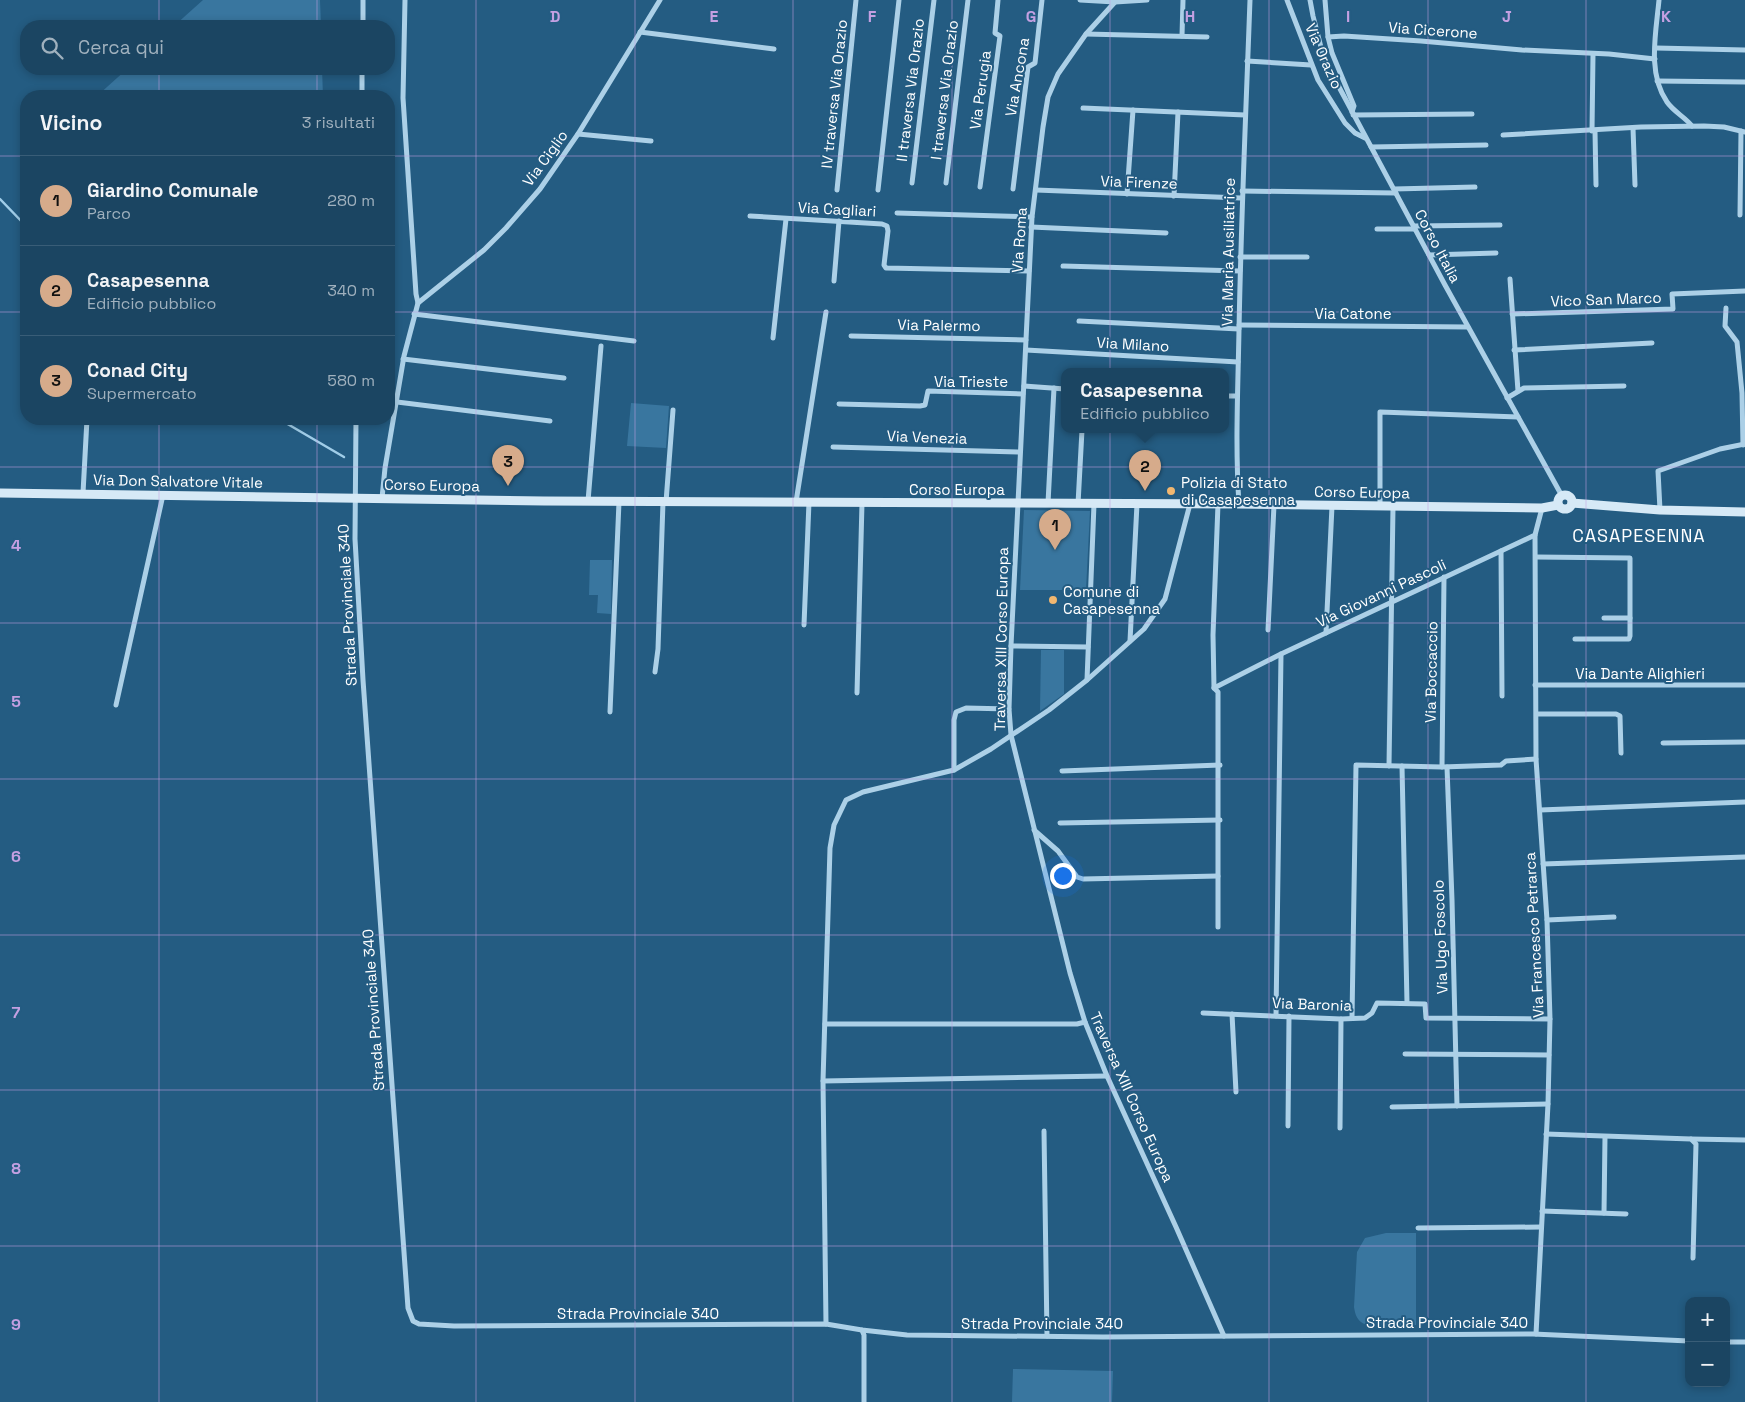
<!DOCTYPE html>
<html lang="it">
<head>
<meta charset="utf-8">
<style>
  :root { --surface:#1b4562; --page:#244c68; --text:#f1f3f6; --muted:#a0b1be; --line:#395d77; --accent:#d6ab8b }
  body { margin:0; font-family:"Space Grotesk",sans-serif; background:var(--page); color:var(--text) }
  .controls { position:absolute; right:15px; bottom:15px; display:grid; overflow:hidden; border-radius:10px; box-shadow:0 2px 8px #0003 }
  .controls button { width:45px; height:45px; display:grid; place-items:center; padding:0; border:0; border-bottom:1px solid var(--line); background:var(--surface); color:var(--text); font:25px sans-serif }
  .you { position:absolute; left:1062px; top:875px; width:18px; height:18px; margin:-12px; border:4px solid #fff; border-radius:50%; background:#1a73e8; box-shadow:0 0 0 8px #1a73e833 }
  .badge { display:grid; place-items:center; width:32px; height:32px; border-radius:50%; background:var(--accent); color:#111; font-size:16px; font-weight:700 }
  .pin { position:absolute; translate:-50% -41px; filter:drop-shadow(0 1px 2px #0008) }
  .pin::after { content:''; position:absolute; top:26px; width:18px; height:15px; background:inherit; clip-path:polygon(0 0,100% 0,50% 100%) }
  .popup { position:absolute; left:1061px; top:368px; width:168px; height:65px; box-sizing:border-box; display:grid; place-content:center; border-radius:10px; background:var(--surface); filter:drop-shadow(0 1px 4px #0005); font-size:16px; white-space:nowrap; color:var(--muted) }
  .popup b { font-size:19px; color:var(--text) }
  .popup::after { content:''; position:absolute; left:50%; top:100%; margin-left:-10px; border:10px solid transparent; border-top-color:var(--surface) }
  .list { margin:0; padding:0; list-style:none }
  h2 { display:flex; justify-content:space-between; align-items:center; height:65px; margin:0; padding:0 20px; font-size:21px }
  h2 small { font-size:16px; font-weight:400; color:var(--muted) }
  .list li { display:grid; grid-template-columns:32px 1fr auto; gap:15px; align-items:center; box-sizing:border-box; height:90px; padding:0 20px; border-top:1px solid var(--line) }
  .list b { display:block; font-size:19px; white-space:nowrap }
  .list p { margin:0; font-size:16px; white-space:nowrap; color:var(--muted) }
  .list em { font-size:16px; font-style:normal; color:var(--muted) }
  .icon { flex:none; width:28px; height:28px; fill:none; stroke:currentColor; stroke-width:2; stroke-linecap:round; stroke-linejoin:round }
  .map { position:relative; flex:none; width:1745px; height:1402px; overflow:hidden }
  .search { position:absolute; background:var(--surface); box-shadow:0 2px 8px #0003; left:20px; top:20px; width:375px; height:55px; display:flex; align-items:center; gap:12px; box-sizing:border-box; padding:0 18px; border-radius:20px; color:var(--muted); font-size:19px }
  .panel { position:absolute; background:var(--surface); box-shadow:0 2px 8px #0003; left:20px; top:90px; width:375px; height:335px; border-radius:20px }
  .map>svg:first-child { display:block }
</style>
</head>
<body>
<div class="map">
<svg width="1745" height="1402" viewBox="0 0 1745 1402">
  <rect width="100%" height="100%" fill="#245c82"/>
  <g fill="#39769f">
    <polygon points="203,0 320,0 321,26 174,26"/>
    <polygon points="127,69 322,69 323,96 97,96"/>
    <polygon points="631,403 669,406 666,448 627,446"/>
    <polygon points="1024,510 1090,511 1086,590 1020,590"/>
    <polygon points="590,560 612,560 611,614 597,613 598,595 589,595"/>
    <polygon points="1041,650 1064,650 1064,694 1040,711"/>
    <path d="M1386 1233H1416V1325C1403 1326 1370 1330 1361 1322 1356 1318 1355 1313 1354 1307L1357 1252 1365 1238Z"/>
    <polygon points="1013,1369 1113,1371 1112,1402 1012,1402"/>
  </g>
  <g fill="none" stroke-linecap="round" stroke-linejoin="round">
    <g stroke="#a0cde8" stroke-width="2.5">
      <polyline points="0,199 26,226"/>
      <polyline points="279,419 344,457"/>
    </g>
    <g stroke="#acd0e7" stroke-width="5">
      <polyline points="405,0 403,98 416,294 418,303"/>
      <polyline points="1080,0 1115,2 1147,0"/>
      <polyline points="1287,0 1318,80 1345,123 1355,133 1365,138"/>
      <polyline points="1310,0 1313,16 1324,59 1445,285 1562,496"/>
      <polyline points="1325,0 1328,37 1332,53 1354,106 1352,112"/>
      <path d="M1659 0C1656 33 1647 73 1667 102 1674 112 1685 117 1692 126"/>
      <polyline points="1115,2 1086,34 1058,74 1048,97 1043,127 1032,217 1011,646 1009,709 1011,735 1070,973 1085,1022 1107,1076 1176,1227 1224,1336"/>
      <polyline points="363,26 363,0"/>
      <polyline points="640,32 774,49"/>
      <polyline points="1086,34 1207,37"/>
      <polyline points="1182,36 1183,0"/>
      <polyline points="1328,37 1344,36 1421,41 1522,50 1609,54 1655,59"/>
      <polyline points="1656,48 1745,50"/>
      <polyline points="1247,61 1311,65"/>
      <polyline points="1657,81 1745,82"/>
      <polyline points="362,96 362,69"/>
      <polyline points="1083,108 1245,115"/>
      <polyline points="1353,115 1472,114"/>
      <polyline points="1633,128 1635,185"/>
      <polyline points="1592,131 1593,54"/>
      <polyline points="1595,131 1596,185"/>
      <polyline points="578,134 651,141"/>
      <polyline points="1503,135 1641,127 1704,126 1724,127 1745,132"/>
      <polyline points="1371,147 1486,145"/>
      <polyline points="912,183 934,0"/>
      <polyline points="946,183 968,0"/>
      <polyline points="980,187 1000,36 995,33 998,0"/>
      <polyline points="1013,189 1028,67 1035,63 1042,0"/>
      <polyline points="1394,189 1475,187"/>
      <polyline points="837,190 856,0"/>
      <polyline points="878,190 899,0"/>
      <polyline points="1036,190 1241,198"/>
      <polyline points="1242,191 1396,193"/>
      <polyline points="1127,194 1133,110"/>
      <polyline points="1174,196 1178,112"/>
      <polyline points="897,213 1032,217"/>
      <polyline points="1740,215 1741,131"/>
      <polyline points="750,216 882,224 887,226 888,231 884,265 886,268 1029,271"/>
      <polyline points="1414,226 1500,225"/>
      <polyline points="1031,227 1166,233"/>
      <polyline points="1377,229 1415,229"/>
      <polyline points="1429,255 1496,253"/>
      <polyline points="1240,257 1307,257"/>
      <polyline points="1063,266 1240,271"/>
      <polyline points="1510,279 1518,391"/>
      <polyline points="834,281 839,221"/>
      <polyline points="1726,308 1725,326 1737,342 1742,393 1743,445"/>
      <polyline points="414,314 634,341"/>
      <polyline points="1512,314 1673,309 1672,294 1745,291"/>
      <polyline points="1079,321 1239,329"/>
      <polyline points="1239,325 1468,327"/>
      <polyline points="851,336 1026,340"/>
      <polyline points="773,338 786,219"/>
      <polyline points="1026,350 1238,362"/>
      <polyline points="1514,350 1652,343"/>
      <polyline points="403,359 564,378"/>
      <polyline points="1024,386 1065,389"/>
      <polyline points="1225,396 1237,396"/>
      <polyline points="1507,398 1524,388 1624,386"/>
      <polyline points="397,402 550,421"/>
      <polyline points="839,404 920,406 925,405 928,391 1023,394"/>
      <polyline points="356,419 355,539 363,680 408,1308 413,1321 419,1324 454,1326 826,1324 862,1330 907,1335 1103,1337 1533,1334 1689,1341"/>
      <polyline points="833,447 1020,452"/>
      <polyline points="83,493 87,419"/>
      <polyline points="382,498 385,468 404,356 418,303 484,250 506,228 540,189 578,134 660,0"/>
      <polyline points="588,501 601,346"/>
      <polyline points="666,502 673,410"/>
      <polyline points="796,502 826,312"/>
      <polyline points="1048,503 1054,388"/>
      <polyline points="1078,504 1082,430"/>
      <path d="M1239 504C1235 446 1238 388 1239 330 1241 220 1246 110 1250 0"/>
      <polyline points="1380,507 1380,412 1518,417"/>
      <polyline points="1660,510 1658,471 1720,449 1745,444"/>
      <polyline points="1535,535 1536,759 1547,920 1550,1019 1548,1104 1536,1334"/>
      <polyline points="1501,551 1502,696"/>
      <polyline points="1536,557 1630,558 1630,636 1629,639 1575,639"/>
      <polyline points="1604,618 1630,618"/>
      <polyline points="804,625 809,502"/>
      <polyline points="1268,630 1274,505"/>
      <polyline points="1326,633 1332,506"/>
      <polyline points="1130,641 1137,504"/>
      <polyline points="1011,646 1088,647"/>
      <polyline points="655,672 658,649 663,502"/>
      <polyline points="1087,680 1094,504"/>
      <polyline points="1535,685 1745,685"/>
      <polyline points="1214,688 1281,654 1535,535 1542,508"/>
      <polyline points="857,693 862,503"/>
      <polyline points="116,705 163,495"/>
      <polyline points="610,712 619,502"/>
      <polyline points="1537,714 1616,714 1620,716 1621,753"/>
      <polyline points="1663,743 1745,742"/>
      <polyline points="1389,766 1393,507"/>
      <polyline points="1402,766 1407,1003"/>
      <polyline points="1442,767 1444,577"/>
      <polyline points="1447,767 1452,900 1457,1106"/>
      <polyline points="954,770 954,720 956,712 966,708 1009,709"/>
      <polyline points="1062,771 1220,765"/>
      <polyline points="1540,810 1745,802"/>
      <polyline points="1060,823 1220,820"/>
      <polyline points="1034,830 1058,851 1077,877 1083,879 1218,876"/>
      <polyline points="1543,864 1745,857"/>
      <polyline points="1547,920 1614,917"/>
      <polyline points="1218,927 1218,692 1214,688 1213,635 1218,504"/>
      <polyline points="1203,1013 1341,1019 1365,1018 1372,1013 1377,1003 1425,1004 1426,1018 1550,1019"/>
      <polyline points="1232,1014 1236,1092"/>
      <polyline points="1276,1016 1281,654"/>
      <polyline points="1352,1018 1356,765 1442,767 1501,765 1506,761 1536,759"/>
      <polyline points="825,1024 1077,1024 1085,1022"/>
      <polyline points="1405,1054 1549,1055"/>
      <polyline points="823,1081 1107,1076"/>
      <polyline points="1392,1107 1548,1104"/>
      <polyline points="1288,1126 1289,1016"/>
      <polyline points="1340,1128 1341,1019"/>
      <polyline points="1044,1131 1047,1336"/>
      <polyline points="1546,1134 1691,1139 1696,1144 1693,1258"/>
      <polyline points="1691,1139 1745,1140"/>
      <polyline points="1542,1211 1626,1214"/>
      <polyline points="1604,1213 1605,1137"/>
      <polyline points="1418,1228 1541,1227"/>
      <polyline points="826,1324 823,1081 830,848 834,825 846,800 863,792 954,770 991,749 1049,710 1087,680 1144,629 1165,599 1190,504"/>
      <polyline points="862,1330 864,1335 864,1402"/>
      <polyline points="1726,1342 1745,1342"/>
    </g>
    <g stroke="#d6e9f6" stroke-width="9">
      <polyline points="0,493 544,501 1239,504 1542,508 1558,505"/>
      <circle cx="1565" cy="502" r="7"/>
      <polyline points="1572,503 1660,510 1745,512"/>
    </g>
  </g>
  <path fill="none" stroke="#c4a0e2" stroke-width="1" stroke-opacity="0.55" d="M159 0V26M317 0V26M476 0V1402M635 0V1402M793 0V1402M952 0V1402M1110 0V1402M1269 0V1402M1428 0V1402M1586 0V1402M159 69V96M317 69V96M0 156H26M389 156H1745M0 312H26M389 312H1745M159 419V1402M317 419V1402M0 467H1745M0 623H1745M0 779H1745M0 935H1745M0 1090H1745M0 1246H1745"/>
  <g fill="#f1b770" stroke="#245c82" stroke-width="2">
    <circle cx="1171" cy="491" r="5"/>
    <circle cx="1053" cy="600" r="5"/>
  </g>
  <g text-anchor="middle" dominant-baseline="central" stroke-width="4" stroke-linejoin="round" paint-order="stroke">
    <g font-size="15" fill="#fff" stroke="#245c82">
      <text transform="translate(1433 30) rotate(4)">Via Cicerone</text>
      <text transform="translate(1324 56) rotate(66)">Via Orazio</text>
      <text transform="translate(1017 77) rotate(-80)">Via Ancona</text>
      <text transform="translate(910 90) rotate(-83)">II traversa Via Orazio</text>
      <text transform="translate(944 90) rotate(-83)">I traversa Via Orazio</text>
      <text transform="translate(980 90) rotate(-82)">Via Perugia</text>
      <text transform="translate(834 94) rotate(-84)">IV traversa Via Orazio</text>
      <text transform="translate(545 158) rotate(-54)">Via Ciglio</text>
      <text transform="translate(1139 182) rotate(2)">Via Firenze</text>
      <text transform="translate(837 209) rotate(3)">Via Cagliari</text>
      <text transform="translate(1019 240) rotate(-86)">Via Roma</text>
      <text transform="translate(1438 246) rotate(62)">Corso Italia</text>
      <text transform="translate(1228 252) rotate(-89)">Via Maria Ausiliatrice</text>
      <text transform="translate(1606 299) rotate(-2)">Vico San Marco</text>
      <text x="1353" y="313">Via Catone</text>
      <text transform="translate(939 325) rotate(1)">Via Palermo</text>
      <text transform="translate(1133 344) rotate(3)">Via Milano</text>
      <text x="971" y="381">Via Trieste</text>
      <text transform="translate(927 437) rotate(2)">Via Venezia</text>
      <text transform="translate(178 481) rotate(1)">Via Don Salvatore Vitale</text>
      <text transform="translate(432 485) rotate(1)">Corso Europa</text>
      <text x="957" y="489">Corso Europa</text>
      <text transform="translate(1362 492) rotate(1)">Corso Europa</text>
      <text transform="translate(1381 593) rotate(-25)">Via Giovanni Pascoli</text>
      <text transform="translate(347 605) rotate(-93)">Strada Provinciale 340</text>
      <text transform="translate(1001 639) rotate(-89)">Traversa XIII Corso Europa</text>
      <text transform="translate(1431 672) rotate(-89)">Via Boccaccio</text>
      <text x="1640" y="673">Via Dante Alighieri</text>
      <text transform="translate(1534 935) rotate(-93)">Via Francesco Petrarca</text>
      <text transform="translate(1440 937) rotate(-92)">Via Ugo Foscolo</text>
      <text transform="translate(1312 1004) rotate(2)">Via Baronia</text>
      <text transform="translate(373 1010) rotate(-94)">Strada Provinciale 340</text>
      <text transform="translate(1132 1097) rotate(66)">Traversa XIII Corso Europa</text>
      <text x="638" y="1313">Strada Provinciale 340</text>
      <text x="1447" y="1322">Strada Provinciale 340</text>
      <text x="1042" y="1323">Strada Provinciale 340</text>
    </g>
    <g font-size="15" fill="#fff" stroke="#245c82" text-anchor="start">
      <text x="1181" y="482">Polizia di Stato<tspan x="1181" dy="17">di Casapesenna</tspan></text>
      <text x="1063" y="591">Comune di<tspan x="1063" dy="17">Casapesenna</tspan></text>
    </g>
    <g font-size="18" letter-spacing="1" fill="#fff" stroke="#245c82">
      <text x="1639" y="535">CASAPESENNA</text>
    </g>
  </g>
  <g font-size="16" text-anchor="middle" font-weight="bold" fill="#c4a0e2" stroke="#245c82" stroke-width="4" stroke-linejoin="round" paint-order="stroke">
    <text x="555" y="22">D</text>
    <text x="714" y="22">E</text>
    <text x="872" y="22">F</text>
    <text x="1031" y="22">G</text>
    <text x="1190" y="22">H</text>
    <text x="1348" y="22">I</text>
    <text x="1507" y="22">J</text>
    <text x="1666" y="22">K</text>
    <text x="16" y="551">4</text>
    <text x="16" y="707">5</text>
    <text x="16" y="862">6</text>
    <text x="16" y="1018">7</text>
    <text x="16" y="1174">8</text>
    <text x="16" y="1330">9</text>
  </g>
</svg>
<div class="controls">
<button>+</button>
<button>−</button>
</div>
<div class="you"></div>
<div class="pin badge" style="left:1055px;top:550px">1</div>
<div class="pin badge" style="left:1145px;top:491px">2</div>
<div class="popup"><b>Casapesenna</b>Edificio pubblico</div>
<div class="pin badge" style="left:508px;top:486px">3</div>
<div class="search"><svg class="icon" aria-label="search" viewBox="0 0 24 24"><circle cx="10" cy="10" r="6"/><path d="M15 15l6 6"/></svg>Cerca qui</div>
<section class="panel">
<h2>Vicino<small>3 risultati</small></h2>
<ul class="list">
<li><span class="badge">1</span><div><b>Giardino Comunale</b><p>Parco</p></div><em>280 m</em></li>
<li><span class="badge">2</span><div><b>Casapesenna</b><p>Edificio pubblico</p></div><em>340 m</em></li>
<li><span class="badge">3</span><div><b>Conad City</b><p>Supermercato</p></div><em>580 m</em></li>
</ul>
</section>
</div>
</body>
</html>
